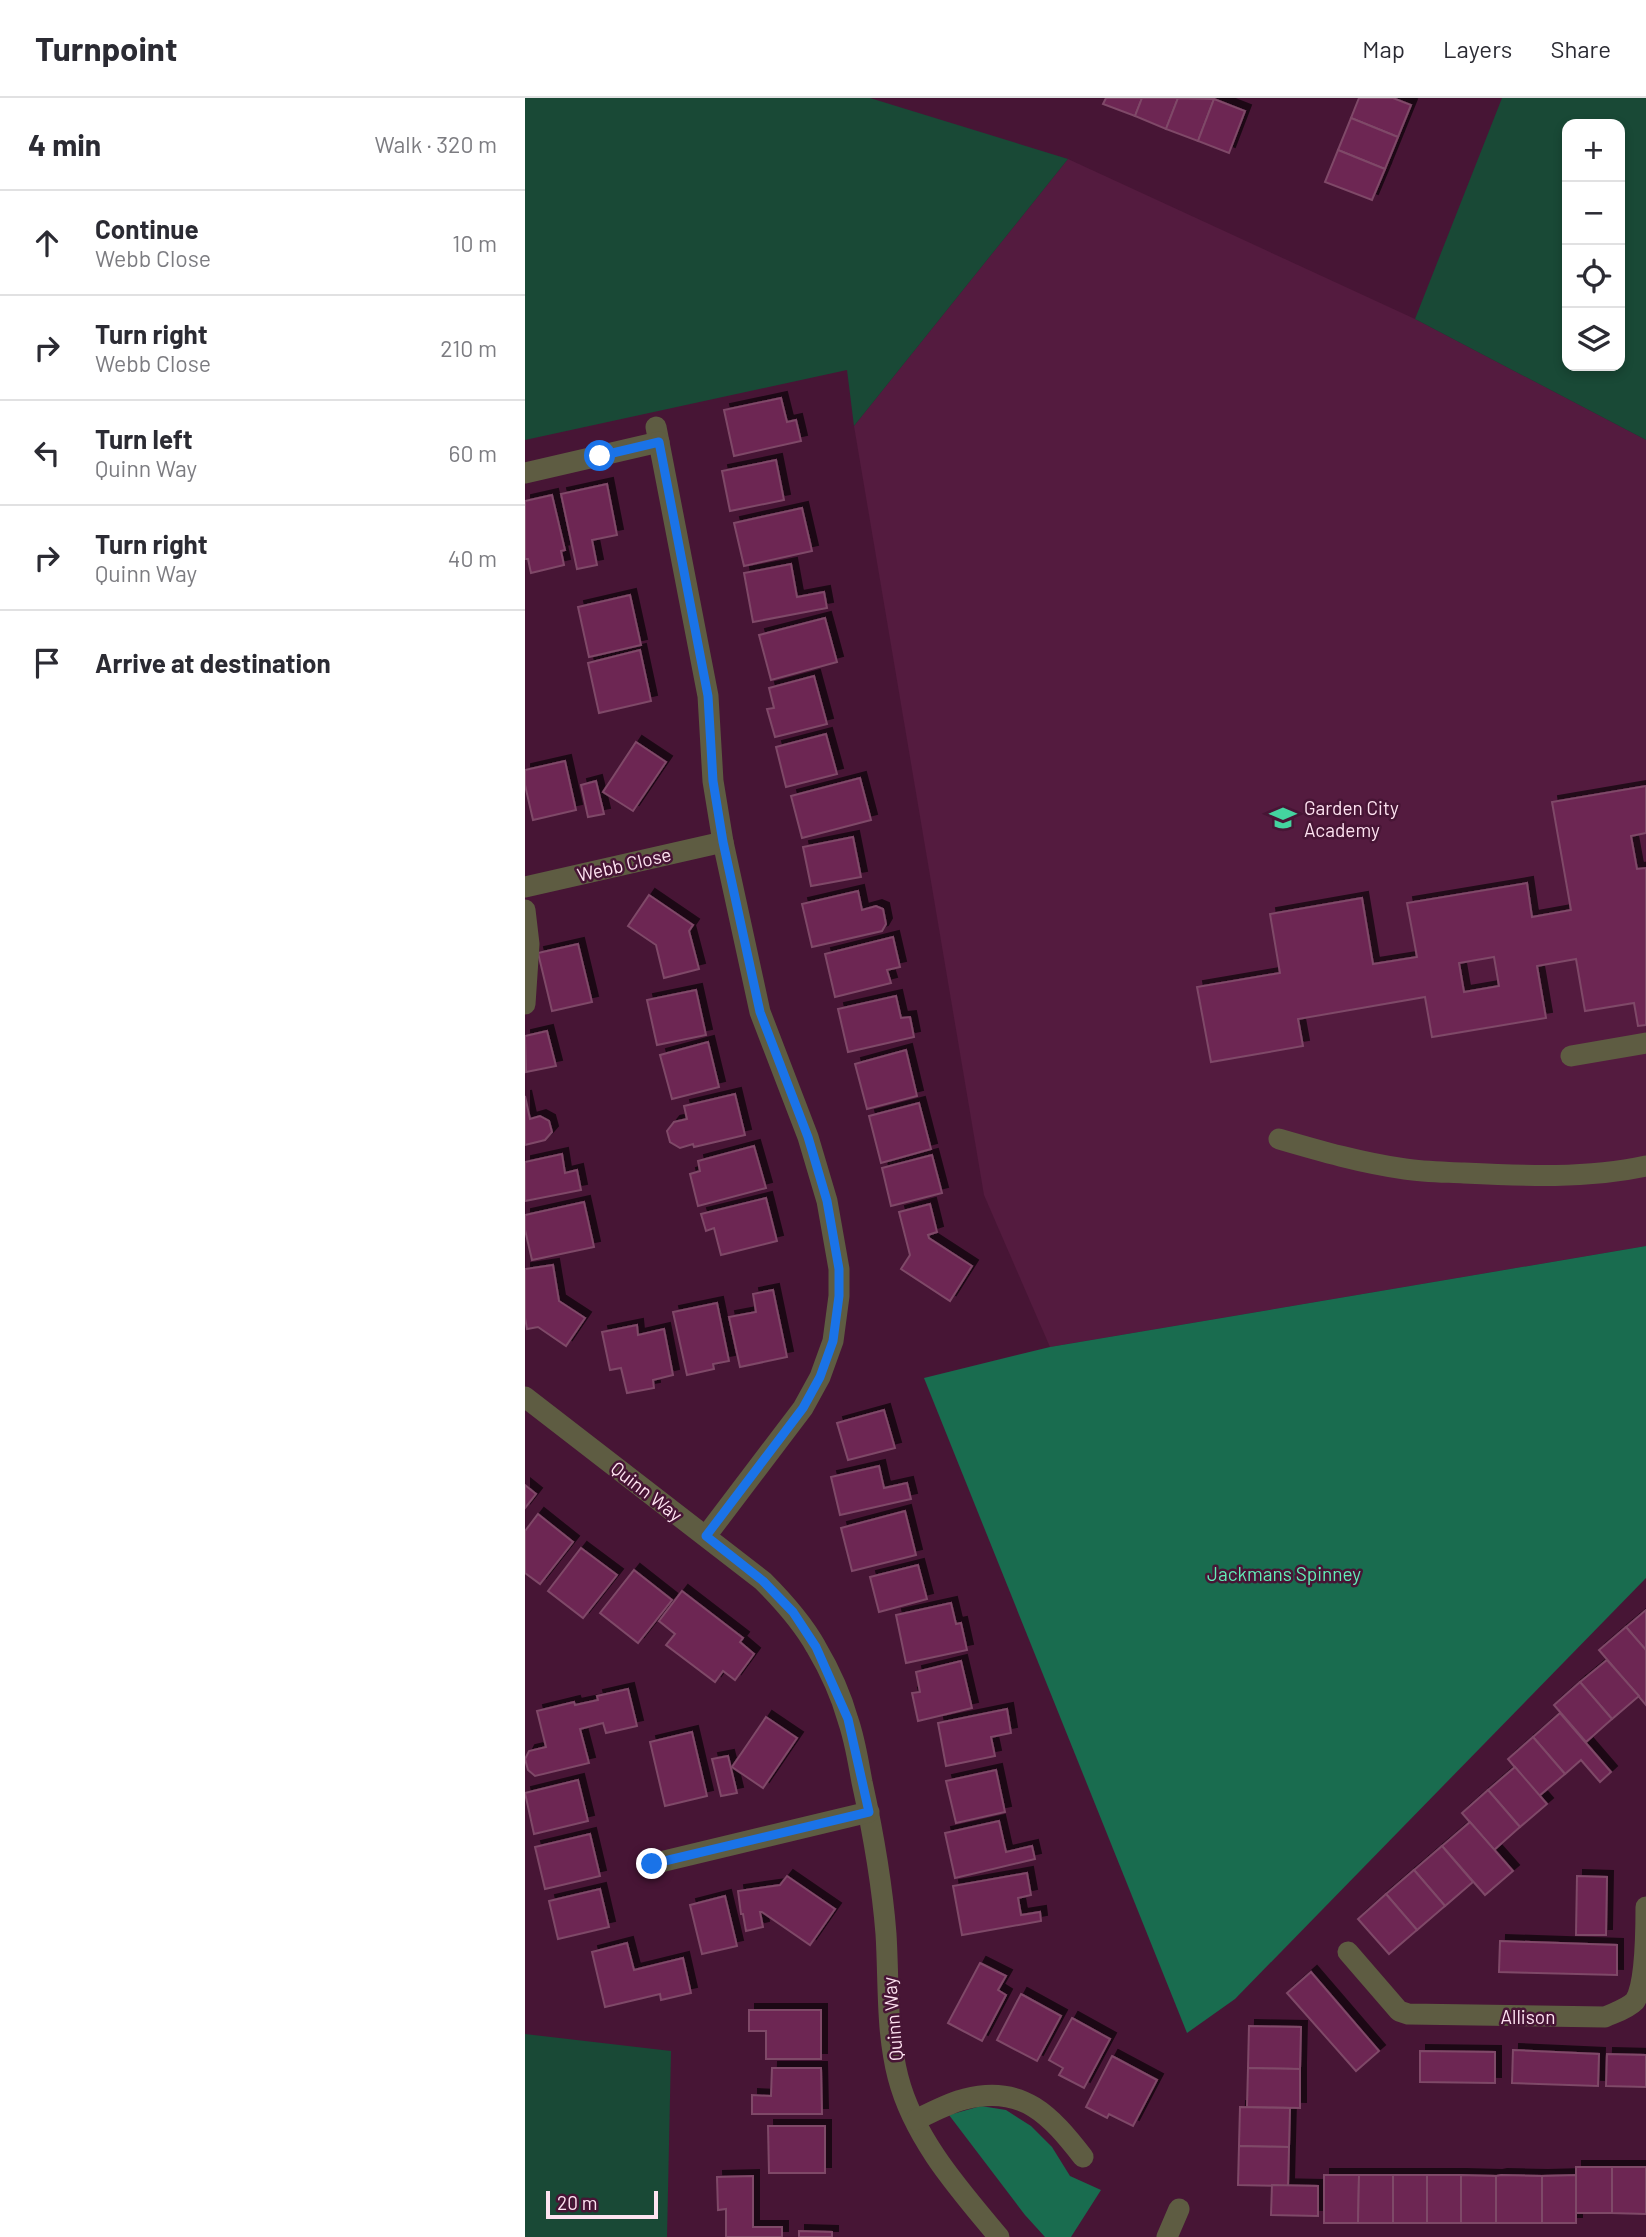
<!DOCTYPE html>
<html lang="en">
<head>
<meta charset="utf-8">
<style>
  :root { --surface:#fff; --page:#f7f7f7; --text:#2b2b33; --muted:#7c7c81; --line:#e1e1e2 }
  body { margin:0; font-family:Barlow,sans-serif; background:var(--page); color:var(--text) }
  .controls { position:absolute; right:21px; top:21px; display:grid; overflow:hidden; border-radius:14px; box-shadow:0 4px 10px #0003 }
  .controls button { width:63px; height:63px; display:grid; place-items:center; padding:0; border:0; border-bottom:2px solid var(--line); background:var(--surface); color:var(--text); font:35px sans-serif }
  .scale { position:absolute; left:21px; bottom:18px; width:112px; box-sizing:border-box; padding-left:7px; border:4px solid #fee3f1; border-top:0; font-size:19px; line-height:24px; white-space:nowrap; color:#fee3f1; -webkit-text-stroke:5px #471535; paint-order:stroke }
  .stop { position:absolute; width:21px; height:21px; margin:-16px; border:5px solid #1a73e8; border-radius:50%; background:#fff }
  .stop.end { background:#1a73e8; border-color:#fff; box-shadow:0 2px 7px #0008 }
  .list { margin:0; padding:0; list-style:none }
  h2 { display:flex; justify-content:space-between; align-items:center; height:91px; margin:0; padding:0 28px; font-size:30px }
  h2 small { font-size:23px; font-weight:400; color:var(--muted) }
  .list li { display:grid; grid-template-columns:46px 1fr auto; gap:21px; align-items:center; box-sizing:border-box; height:105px; padding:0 28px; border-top:2px solid var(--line) }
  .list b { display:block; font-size:26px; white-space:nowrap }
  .list p { margin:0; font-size:23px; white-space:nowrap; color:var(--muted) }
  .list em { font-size:23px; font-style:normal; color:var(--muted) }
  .icon { flex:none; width:38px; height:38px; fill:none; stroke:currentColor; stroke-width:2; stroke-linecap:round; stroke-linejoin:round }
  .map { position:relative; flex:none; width:1121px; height:2139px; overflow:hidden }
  header { display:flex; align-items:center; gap:42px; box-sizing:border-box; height:98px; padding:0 35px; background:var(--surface); border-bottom:2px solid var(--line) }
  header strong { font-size:33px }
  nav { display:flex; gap:38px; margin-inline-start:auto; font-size:24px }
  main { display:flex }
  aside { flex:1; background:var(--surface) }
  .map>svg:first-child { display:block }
</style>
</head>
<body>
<header>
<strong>Turnpoint</strong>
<nav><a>Map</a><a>Layers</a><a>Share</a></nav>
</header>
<main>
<aside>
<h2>4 min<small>Walk · 320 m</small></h2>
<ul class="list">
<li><svg class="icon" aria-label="ahead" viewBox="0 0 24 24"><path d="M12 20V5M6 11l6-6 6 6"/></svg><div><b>Continue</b><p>Webb Close</p></div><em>10 m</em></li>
<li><svg class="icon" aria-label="right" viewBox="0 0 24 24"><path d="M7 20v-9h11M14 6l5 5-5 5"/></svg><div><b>Turn right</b><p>Webb Close</p></div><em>210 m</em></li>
<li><svg class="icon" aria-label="left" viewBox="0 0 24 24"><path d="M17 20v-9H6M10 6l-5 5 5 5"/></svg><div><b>Turn left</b><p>Quinn Way</p></div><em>60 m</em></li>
<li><svg class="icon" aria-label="right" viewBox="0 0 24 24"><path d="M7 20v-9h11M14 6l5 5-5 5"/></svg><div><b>Turn right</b><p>Quinn Way</p></div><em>40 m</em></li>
<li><svg class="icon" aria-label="arrive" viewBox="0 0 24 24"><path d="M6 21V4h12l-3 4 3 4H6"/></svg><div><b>Arrive at destination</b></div></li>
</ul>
</aside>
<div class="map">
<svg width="1121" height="2139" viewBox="0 0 1121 2139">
  <defs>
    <filter id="shadow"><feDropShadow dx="6" dy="-6" stdDeviation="0" flood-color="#0009"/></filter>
  </defs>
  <rect width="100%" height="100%" fill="#471535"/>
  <polygon fill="#541b3f" points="543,61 890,221 1121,342 1121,1148 525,1249 459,1097 329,328"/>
  <g fill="#194936" fill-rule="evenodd">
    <polygon points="0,0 345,0 543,61 329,328 322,272 0,342"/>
    <path d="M977 0H1121V342L890 221ZM1042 26H1095V268H1042Z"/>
    <polygon points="0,1936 146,1953 142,2139 0,2139"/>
  </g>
  <g fill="#196c4f">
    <polygon points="1121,1148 1121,1480 710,1901 662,1935 399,1280 525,1249"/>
    <polygon points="456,2008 481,2012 506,2028 527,2049 545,2078 576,2092 546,2139 520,2139 500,2117 424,2017"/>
  </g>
  <g fill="#6d2653" stroke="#7f4868" stroke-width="2" fill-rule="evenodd" filter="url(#shadow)">
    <polygon points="581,0 617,0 610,18 578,6"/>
    <polygon points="617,0 653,0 641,31 610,18"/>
    <polygon points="653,0 689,1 673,43 641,31"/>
    <polygon points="834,0 868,0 886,7 873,39 826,20"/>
    <polygon points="689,1 720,13 704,55 673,43"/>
    <polygon points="826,20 873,39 860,71 813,52"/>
    <polygon points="813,52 860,71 847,102 800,84"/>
    <polygon points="256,300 262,324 271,322 276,343 209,358 199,312"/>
    <polygon points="251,362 259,402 205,413 197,373"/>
    <polygon points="82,386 92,437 67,442 72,467 52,471 36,396"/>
    <polygon points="27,397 40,452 36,453 39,467 6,475 3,461 0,461 0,403"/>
    <polygon points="277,410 287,453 219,468 209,425"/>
    <polygon points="266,466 272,499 299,494 302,510 228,524 219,475"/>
    <polygon points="105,497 116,547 64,559 53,509"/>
    <polygon points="300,520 312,564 246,582 234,537"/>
    <polygon points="115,552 126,603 74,615 63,565"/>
    <polygon points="289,578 302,626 250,639 242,611 249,610 244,590"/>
    <polygon points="301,636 312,676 261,689 251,649"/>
    <polygon points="111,644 141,664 108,713 78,694"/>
    <polygon points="40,663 51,712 8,722 0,687 0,672"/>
    <polygon points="335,680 346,722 277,740 266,698"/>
    <polygon points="71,683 79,716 63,719 56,687"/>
    <path d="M1121 688V735L1106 738 1112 771 1121 770V927L1113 928 1109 905 1060 913 1051 861 1012 868 1021 920 907 939 900 899 773 921 778 948 686 964 672 889 755 875 745 816 837 800 848 866 892 859 882 805 1002 785 1007 819 1046 812 1027 704ZM969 859 974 888 939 894 934 865Z"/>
    <polygon points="328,739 336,779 286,788 278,749"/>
    <polygon points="333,793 337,812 351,808 358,811 361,826 357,833 287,849 277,806"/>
    <polygon points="124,797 168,827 164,833 174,871 139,880 131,847 103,828"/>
    <polygon points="368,839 375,869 362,872 366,885 310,899 300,856"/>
    <polygon points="53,846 67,904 27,913 13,855"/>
    <polygon points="171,892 181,937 132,947 122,902"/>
    <polygon points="371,898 376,920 385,919 389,939 323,954 313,911"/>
    <polygon points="22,933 31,968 1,974 0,938"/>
    <polygon points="183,944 194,989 147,1001 135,957"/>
    <polygon points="381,952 392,998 342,1011 330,966"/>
    <polygon points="210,996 220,1037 169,1049 168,1046 155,1050 145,1044 142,1033 149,1024 162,1021 159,1008"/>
    <polygon points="0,998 5,1021 15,1018 24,1023 27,1034 20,1042 0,1047"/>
    <polygon points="394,1005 406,1051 356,1065 344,1018"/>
    <polygon points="229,1048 241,1090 173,1108 165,1076 175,1073 173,1063"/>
    <polygon points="37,1056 40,1075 52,1072 56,1092 0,1103 0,1064"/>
    <polygon points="407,1057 417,1095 366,1108 357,1070"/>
    <polygon points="241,1100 252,1143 196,1157 189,1130 181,1133 176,1116"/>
    <polygon points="59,1104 69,1149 7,1162 0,1132 0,1117"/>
    <polygon points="405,1106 412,1134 403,1137 404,1140 447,1168 425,1203 376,1171 385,1157 374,1114"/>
    <polygon points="28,1167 34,1203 60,1220 41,1248 13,1229 2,1231 0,1220 0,1171"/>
    <polygon points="248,1192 262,1259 215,1269 204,1219 231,1214 228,1196"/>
    <polygon points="192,1205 204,1263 188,1266 189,1271 162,1277 148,1214"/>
    <polygon points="112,1227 113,1237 139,1231 148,1277 128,1282 129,1290 102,1295 96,1270 85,1272 77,1234"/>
    <polygon points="359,1312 370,1350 323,1362 312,1325"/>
    <polygon points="354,1368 359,1390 382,1385 386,1401 315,1417 306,1379"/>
    <polygon points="0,1387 11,1396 0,1410"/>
    <polygon points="380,1413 391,1457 327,1473 316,1430"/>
    <polygon points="13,1416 48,1444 15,1486 0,1475 0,1433"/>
    <polygon points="56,1450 92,1477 58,1520 23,1493"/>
    <polygon points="393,1467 402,1501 354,1514 345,1479"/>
    <polygon points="109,1472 147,1502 113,1545 75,1515"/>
    <polygon points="157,1493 218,1540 215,1544 229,1556 210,1582 198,1573 190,1584 141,1547 150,1536 134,1523"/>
    <polygon points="426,1505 431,1526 436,1525 442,1552 381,1565 371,1517"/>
    <polygon points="1121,1512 1121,1552 1101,1529"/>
    <polygon points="1101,1529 1121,1552 1121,1607 1074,1552"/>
    <polygon points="1082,1562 1114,1598 1087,1621 1055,1584"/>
    <polygon points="436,1563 447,1610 393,1623 387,1595 395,1594 391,1574"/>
    <polygon points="1055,1584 1087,1621 1061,1644 1029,1607"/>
    <polygon points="103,1591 112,1628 81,1635 78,1625 55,1631 64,1665 10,1678 3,1672 0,1661 4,1653 21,1649 12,1613 49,1604 50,1607 73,1602 72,1598"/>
    <polygon points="482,1611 486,1635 466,1639 470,1658 421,1668 413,1625"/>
    <polygon points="1035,1615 1086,1674 1075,1684 1056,1662 1040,1676 1008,1639"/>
    <polygon points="241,1619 272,1640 238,1690 207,1669"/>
    <polygon points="167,1634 182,1698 140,1708 125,1644"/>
    <polygon points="1008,1639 1040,1676 1014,1698 983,1661"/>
    <polygon points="203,1658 212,1695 196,1698 187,1661"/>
    <polygon points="990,1669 1022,1706 995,1729 963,1692"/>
    <polygon points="471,1672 480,1714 431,1725 421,1683"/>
    <polygon points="53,1682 63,1723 9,1736 0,1695"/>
    <polygon points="963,1692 995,1729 969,1752 937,1715"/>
    <polygon points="474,1723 481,1754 507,1748 510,1761 430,1780 420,1735"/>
    <polygon points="945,1724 988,1773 960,1797 917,1748"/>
    <polygon points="65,1736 75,1778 20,1791 10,1749"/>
    <polygon points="917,1748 948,1784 920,1808 889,1772"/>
    <polygon points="889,1772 920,1808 892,1832 861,1796"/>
    <polygon points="502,1775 506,1797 493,1800 496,1817 515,1814 516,1823 437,1837 428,1788"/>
    <polygon points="262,1778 310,1811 285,1847 237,1814 235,1814 238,1829 221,1833 218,1816 216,1816 213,1793 255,1787"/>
    <polygon points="1052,1778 1082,1779 1081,1837 1051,1837"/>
    <polygon points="75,1791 84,1829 33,1841 24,1803"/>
    <polygon points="861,1796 892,1832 864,1856 833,1821"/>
    <polygon points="200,1798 212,1848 177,1856 165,1807"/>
    <polygon points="975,1843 1092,1847 1092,1877 974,1874"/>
    <polygon points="102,1845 109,1872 158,1860 166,1895 136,1902 135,1896 80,1909 67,1854"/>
    <polygon points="455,1865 481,1878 473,1892 481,1897 457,1943 423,1925"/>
    <polygon points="786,1874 854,1953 831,1973 762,1895"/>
    <polygon points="496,1896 536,1918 512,1963 472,1942"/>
    <polygon points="224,1912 296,1912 296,1961 241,1961 241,1933 224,1933"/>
    <polygon points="547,1920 585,1941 559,1990 534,1977 538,1970 524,1962"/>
    <polygon points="724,1928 776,1929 775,1971 723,1970"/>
    <polygon points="988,1952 1074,1956 1073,1988 987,1985"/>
    <polygon points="895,1953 970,1954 970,1985 895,1984"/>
    <polygon points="1082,1956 1121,1957 1121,1989 1081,1988"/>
    <polygon points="587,1958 632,1982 608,2028 584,2016 582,2020 561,2009"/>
    <polygon points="247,1970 296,1970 297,2016 227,2016 227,1997 246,1998"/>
    <polygon points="723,1970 775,1971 775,2010 722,2009"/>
    <polygon points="715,2009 765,2010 764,2049 714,2048"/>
    <polygon points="243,2028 300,2028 300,2075 244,2075"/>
    <polygon points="714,2048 764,2049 763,2088 713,2087"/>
    <rect x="1051" y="2069" width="36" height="46"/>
    <polygon points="1087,2069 1121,2069 1121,2116 1087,2115"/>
    <polygon points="799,2077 834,2077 833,2125 799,2125"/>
    <polygon points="834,2077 868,2077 868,2125 833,2125"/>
    <rect x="868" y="2077" width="34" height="48"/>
    <rect x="902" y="2077" width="34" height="48"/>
    <polygon points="936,2077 971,2078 971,2125 936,2125"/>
    <polygon points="976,2077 1017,2078 1017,2125 971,2125 971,2078"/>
    <polygon points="1051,2077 1051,2125 1017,2125 1017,2078"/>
    <polygon points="228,2078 228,2129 257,2129 257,2139 201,2139 201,2111 193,2112 192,2079"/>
    <polygon points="747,2087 793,2088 793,2118 746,2117"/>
    <polygon points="274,2133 307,2134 307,2139 274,2139"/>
  </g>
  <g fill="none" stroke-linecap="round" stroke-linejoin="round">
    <g stroke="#5e5c42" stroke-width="21">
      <polyline points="131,329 183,598 188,683 198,744 235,914 283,1039 302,1103 314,1171 314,1198 308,1243 295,1279 278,1310 181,1438"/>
      <polyline points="0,375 134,344"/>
      <polyline points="0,789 198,744"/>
      <polyline points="0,812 4,846 0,906"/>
      <polyline points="1046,958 1121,945"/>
      <path d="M754 1041C795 1053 837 1065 880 1071 899 1074 919 1074 939 1075 999 1078 1062 1081 1121 1068"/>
      <path d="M0 1299 238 1483C258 1503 277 1524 291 1549 304 1571 316 1597 323 1622 330 1642 333 1663 337 1684 348 1734 357 1785 361 1836 364 1884 361 1932 373 1979 389 2041 434 2091 474 2139"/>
      <polyline points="127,1766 344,1714"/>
      <path d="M823 1854 874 1913 883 1916 1080 1919C1091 1914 1102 1911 1110 1903 1121 1885 1121 1833 1121 1809"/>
      <path d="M390 2022C406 2015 423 2005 440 2001 498 1986 526 2018 558 2059"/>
      <polyline points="642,2139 654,2111"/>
    </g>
  </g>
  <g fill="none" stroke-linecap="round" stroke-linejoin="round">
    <polyline stroke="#1a73e8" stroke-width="9" points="75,358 134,344 183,598 188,683 198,744 235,914 283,1039 302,1103 314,1171 314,1198 308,1243 295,1279 278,1310 181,1438 238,1483 268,1514 291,1549 323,1621 344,1714 127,1766"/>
  </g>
  <defs>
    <g id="school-bare" transform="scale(2.1)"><path d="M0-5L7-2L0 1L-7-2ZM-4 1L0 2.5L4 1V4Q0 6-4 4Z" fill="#44d49f" stroke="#471535" stroke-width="2.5" paint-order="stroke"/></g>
  </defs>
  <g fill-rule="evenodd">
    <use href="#school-bare" x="758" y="720"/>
  </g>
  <g text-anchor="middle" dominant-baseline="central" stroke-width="5" stroke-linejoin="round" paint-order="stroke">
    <g font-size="19" fill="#fee3f1" stroke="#471535" text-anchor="start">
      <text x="779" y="709">Garden City<tspan x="779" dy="22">Academy</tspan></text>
    </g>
    <g font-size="19" fill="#fee3f1" stroke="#471535">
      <text transform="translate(99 766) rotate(-13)">Webb Close</text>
      <text transform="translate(122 1393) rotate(38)">Quinn Way</text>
      <text x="1003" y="1918">Allison</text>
      <text transform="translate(367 1921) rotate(-95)">Quinn Way</text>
    </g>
    <g font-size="19" fill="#62edb7" stroke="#471535">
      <text x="759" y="1475">Jackmans Spinney</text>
    </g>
  </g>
</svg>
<div class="controls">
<button>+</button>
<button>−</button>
<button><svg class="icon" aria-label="locate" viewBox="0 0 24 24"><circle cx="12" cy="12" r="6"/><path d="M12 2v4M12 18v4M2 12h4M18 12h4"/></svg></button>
<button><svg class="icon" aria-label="layers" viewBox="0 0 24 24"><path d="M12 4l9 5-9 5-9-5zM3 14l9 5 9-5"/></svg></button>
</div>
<div class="scale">20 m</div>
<div class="stop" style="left:75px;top:358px"></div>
<div class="stop end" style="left:127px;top:1766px"></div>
</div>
</main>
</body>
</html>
